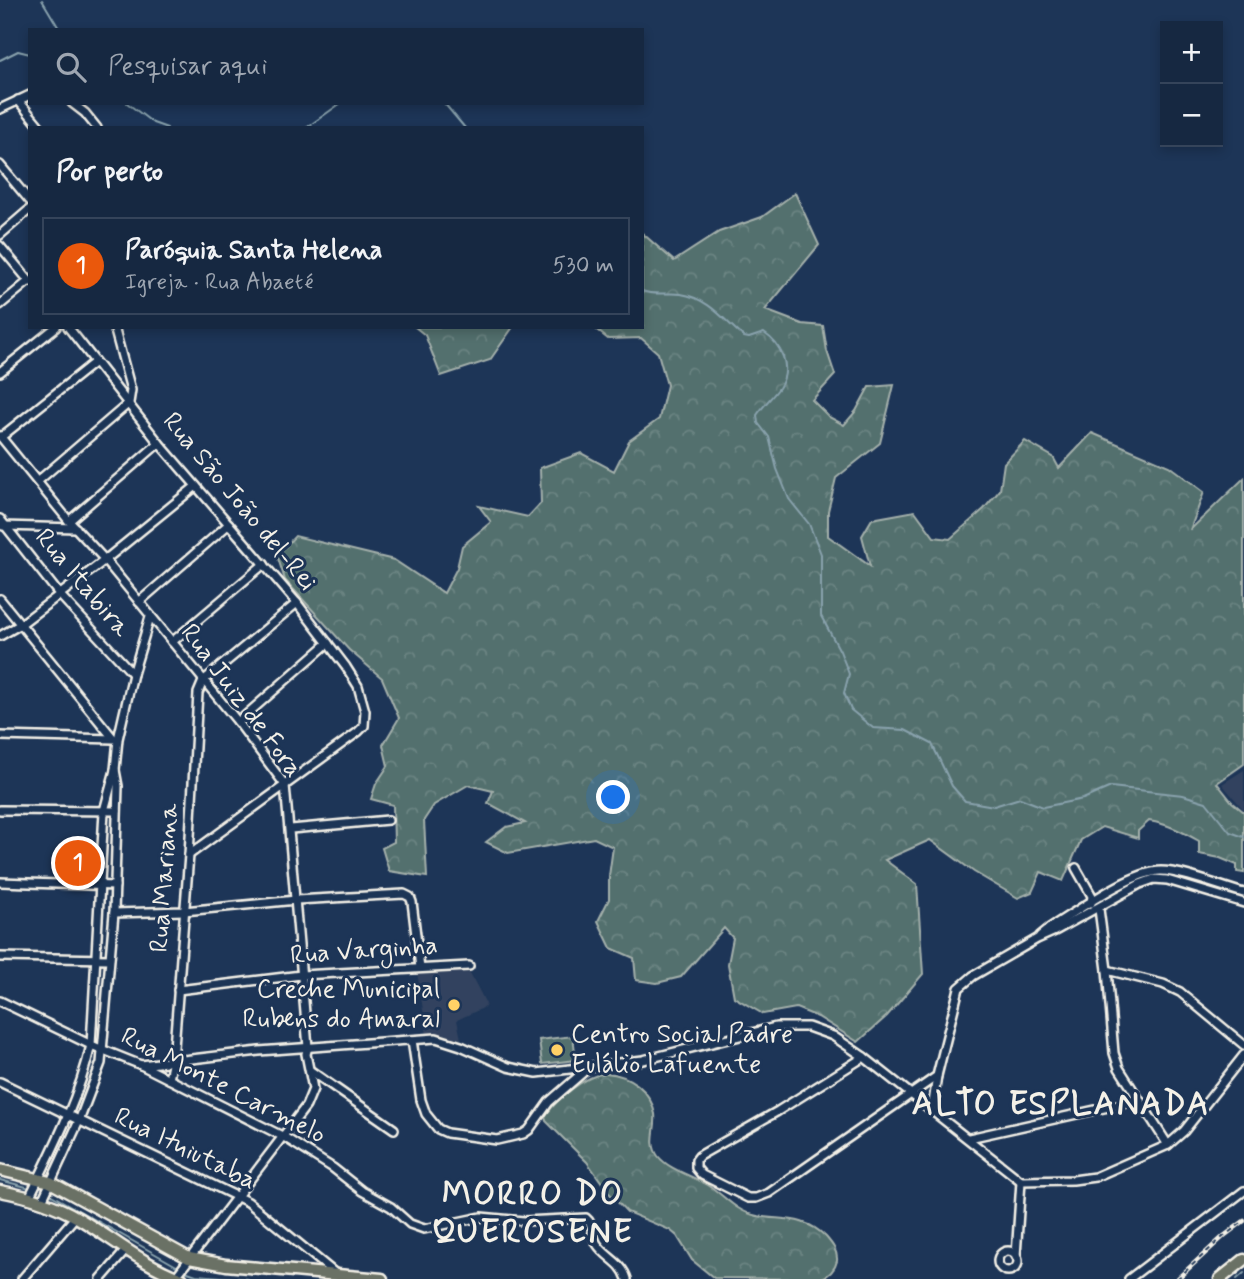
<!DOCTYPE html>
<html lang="pt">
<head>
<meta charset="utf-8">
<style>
  :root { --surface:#162841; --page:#1f3048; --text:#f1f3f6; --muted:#9ea6b1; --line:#35445a; --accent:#ea580c }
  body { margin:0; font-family:Mynerve,sans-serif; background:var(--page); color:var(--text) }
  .controls { position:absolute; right:21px; top:21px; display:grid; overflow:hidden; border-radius:0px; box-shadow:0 4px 10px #0003 }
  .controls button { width:63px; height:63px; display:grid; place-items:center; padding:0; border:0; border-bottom:2px solid var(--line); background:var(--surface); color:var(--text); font:35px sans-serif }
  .you { position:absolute; left:614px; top:798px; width:24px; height:24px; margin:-18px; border:5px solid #fff; border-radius:50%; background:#1a73e8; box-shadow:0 0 0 10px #1a73e833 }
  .badge { display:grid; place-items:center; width:46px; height:46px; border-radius:50%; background:var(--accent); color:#fff; font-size:23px; font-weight:700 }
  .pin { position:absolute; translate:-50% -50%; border:4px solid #fff; box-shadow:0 2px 7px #0006 }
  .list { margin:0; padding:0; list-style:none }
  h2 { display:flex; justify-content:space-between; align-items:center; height:91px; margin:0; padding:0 28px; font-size:30px }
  h2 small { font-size:23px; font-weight:400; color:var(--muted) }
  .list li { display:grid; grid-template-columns:46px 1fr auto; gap:21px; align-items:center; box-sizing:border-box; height:98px; margin:0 14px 14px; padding:0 14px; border:2px solid var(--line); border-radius:0px }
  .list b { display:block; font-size:26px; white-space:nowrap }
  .list p { margin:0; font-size:23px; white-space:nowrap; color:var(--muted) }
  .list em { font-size:23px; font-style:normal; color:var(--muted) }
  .icon { flex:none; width:38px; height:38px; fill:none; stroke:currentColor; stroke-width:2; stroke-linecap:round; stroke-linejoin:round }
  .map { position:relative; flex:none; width:1244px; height:1279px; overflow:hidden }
  .search { position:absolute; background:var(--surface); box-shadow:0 4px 10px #0003; left:28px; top:28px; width:616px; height:77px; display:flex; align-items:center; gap:18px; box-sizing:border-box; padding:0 24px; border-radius:0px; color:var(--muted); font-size:26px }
  .panel { position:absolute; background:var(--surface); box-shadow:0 4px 10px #0003; left:28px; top:126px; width:616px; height:203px; border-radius:0px }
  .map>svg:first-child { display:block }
</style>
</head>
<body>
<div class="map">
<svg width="1244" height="1279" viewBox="0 0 1244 1279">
  <defs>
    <pattern id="forest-crowns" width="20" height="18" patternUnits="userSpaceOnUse" patternTransform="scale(1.75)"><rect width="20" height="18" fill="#53706e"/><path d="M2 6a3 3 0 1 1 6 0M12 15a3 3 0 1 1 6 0" fill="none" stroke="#6c8583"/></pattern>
  </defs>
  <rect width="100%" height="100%" fill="#1d3557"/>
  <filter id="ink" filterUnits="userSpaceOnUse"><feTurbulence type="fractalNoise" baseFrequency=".0143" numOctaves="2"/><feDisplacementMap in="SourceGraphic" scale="14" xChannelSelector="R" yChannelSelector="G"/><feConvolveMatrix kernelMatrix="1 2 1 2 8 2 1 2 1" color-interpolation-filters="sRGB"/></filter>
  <g filter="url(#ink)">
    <g fill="#32435e">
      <polygon points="1244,770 1244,810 1222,784"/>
      <polygon points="468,969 486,1004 485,1007 457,1020 461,1039 427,1035 417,972"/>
    </g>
    <polygon fill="#53706e" stroke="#a4b0ab" stroke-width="2" points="573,1036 576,1060 542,1064 539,1040"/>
    <g fill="url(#forest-crowns)" stroke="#a4b0ab" stroke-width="2">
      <path d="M795 193 819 245 765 310 802 324 823 326 827 351 835 375 812 400 829 417 844 425 856 411 869 387 894 385 880 443 836 478 828 511V536L870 566 862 536 872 519 915 511 934 537 950 539 984 509 1000 490 1004 463 1025 441 1053 457 1059 468 1092 433 1169 466 1204 492 1190 530 1244 478V764L1217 783 1232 802 1244 812V873L1237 872V865L1220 858 1199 854V841C1183 832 1168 824 1149 821L1138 831V838L1102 827 1081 840 1063 881 1041 872 1032 892 1018 898 974 872 930 840 885 860 917 884 923 974 887 1016 858 1042 818 1017 796 1008 763 1014 734 997 728 964 733 938 724 928 681 977 657 983 636 980 634 958 611 948 598 921 609 899V876L613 847 594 838 508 853 486 842 506 827 525 823 488 803 493 791 468 785 434 805 424 820 427 877 389 871 382 848 394 842 393 805 371 799 376 784 388 766 383 745 399 718 382 678 349 650 285 580 277 555 295 536 394 560 444 593 457 568 462 546 491 522 479 506 528 517 541 503 540 468 581 453 614 471 629 441 659 419 667 385 658 353 641 338 608 339 593 327H642V233L674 261 719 232 762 217Z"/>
      <polygon points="415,327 513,327 490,360 441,376 425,335"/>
      <path d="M606 1073C630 1075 650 1089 655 1114 657 1129 648 1142 658 1156 669 1170 693 1176 708 1185 719 1192 727 1201 738 1208 767 1227 797 1208 826 1237 832 1244 838 1251 837 1261 835 1270 828 1276 820 1279L714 1278 692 1260 677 1236 670 1230 627 1212 610 1194 587 1162 546 1121 545 1116C558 1098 584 1076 606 1073Z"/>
    </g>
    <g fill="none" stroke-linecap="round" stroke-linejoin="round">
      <g stroke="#89a2ad" stroke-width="2">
        <polyline points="42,0 60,30"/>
        <polyline points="0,60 18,51 30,54"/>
        <polyline points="127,103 153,123 167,128"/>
        <polyline points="444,103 465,128"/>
        <polyline points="306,128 341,103"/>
        <path d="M642 291C654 296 668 292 681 294 708 298 724 320 744 337L749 338 764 333C781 344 793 368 779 388 772 397 764 405 757 415L758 423 769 437 777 469 789 499 809 524 821 554V616L840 651 849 674 844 693 851 710 873 728 905 730 932 744 952 786 965 801 994 806 1020 798 1043 807 1083 799 1111 787 1183 795 1206 802 1230 832 1244 837"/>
        <polyline points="0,1180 30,1188"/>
        <polyline points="48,1193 180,1268"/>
        <polyline points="185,1271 196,1275 248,1279"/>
        <polyline points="1237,1279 1244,1273"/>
      </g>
      <g stroke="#f4f1e8" stroke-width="12">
        <g id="minor">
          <polyline points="18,100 41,128"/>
          <polyline points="72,103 85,113 97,128"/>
          <polyline points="0,109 30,95"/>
          <polyline points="0,165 30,201"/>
          <polyline points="0,235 30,209"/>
          <polyline points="0,246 30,282"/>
          <polyline points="0,305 29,281"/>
          <polyline points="68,327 159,443 297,603 346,667 358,686 365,711 364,726 358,732 189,855"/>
          <polyline points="0,372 56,327"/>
          <polyline points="0,436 69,521 105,560 238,722 285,785 308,1047 306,1054 313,1089 306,1106 174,1279"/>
          <polyline points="1,437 95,362"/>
          <polyline points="38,481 129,403 131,390 114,327"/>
          <polyline points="0,519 59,594 133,674"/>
          <polyline points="69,521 159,443"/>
          <polyline points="3,526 76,528"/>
          <polyline points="0,599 113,738"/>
          <polyline points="139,602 229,524"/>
          <polyline points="0,636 21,624 105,560 196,486"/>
          <polyline points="172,642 264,564"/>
          <polyline points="238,722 328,643"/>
          <polyline points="0,736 114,739"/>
          <polyline points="0,810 117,811"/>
          <polyline points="291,829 388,820"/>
          <polyline points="1076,868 1092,896 1091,903"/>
          <polyline points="0,882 115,886"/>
          <polyline points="1099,909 1107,970 1114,1053 1119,1068 1168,1145"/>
          <polyline points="114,913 184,911 296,900 404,894 410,897 412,902 420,968"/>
          <path d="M1040 936 1051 927C1077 911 1132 871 1161 871 1183 871 1222 887 1244 893"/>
          <polyline points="0,957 109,959"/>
          <polyline points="1107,970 1163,984 1180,992 1244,1045"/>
          <polyline points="178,990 301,975 469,966"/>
          <path d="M0 1001 91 1045 141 1065 284 1137 333 1168 362 1191 391 1207 410 1224 424 1229 481 1217 524 1221 586 1218C594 1224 591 1235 597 1244 606 1258 622 1262 627 1279"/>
          <polyline points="412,1040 421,1100 426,1114 438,1129 447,1133 497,1140 523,1134 529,1130 549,1102 588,1068"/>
          <polyline points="864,1057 778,1111 699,1156 696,1160 696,1168 702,1175 748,1198 756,1198 769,1193 937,1076 959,988 973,976 1037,939 1055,931 1140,884 1154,879 1167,880 1244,903"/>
          <polyline points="141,1065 259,1051 436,1038 461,1046 508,1067 537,1073 643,1060 776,1027 808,1027 833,1036 864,1057 1021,1181 1073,1180 1095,1177 1168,1145 1184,1131 1244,1055"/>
          <polyline points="311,1071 394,1129"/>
          <polyline points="169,1079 173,1060 189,855 198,693 203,681 297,603"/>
          <polyline points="0,1082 248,1202 337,1275"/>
          <polyline points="932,1110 937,1076"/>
          <polyline points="969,1138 1140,1100"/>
          <path d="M29 1198C53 1149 79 1098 91 1045L104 811 115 770 118 739 133 674 150 617"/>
          <polyline points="42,1201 79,1121 101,1063 114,913 118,786 115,770"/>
          <circle cx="1008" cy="1261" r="10"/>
          <polyline points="1016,1256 1021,1181"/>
          <polyline points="22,1279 76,1216"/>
          <polyline points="101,1279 127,1249"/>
          <polyline points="1129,1279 1244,1191"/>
        </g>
      </g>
      <g stroke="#f4f1e8" stroke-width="15">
        <g id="major">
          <polyline points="0,1170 50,1182 189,1258 226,1265 382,1279"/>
          <path d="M0 1191C27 1196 54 1204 78 1218 112 1238 145 1266 182 1279"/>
          <polyline points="1220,1279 1244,1260"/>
        </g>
      </g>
      <use href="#minor" stroke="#1d3557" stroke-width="7"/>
      <use href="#major" stroke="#6b7165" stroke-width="10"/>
      <g stroke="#f4f1e8" stroke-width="4.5">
        <polyline id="rail" points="1177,1279 1224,1236 1244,1221"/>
      </g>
      <use href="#rail" stroke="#1d3557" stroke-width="2" stroke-dasharray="5" stroke-linecap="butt"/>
    </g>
  </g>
  <g fill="#ffd166" stroke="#1d3557" stroke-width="2.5">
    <circle cx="454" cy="1005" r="7"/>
    <circle cx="557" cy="1050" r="7"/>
  </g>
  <g text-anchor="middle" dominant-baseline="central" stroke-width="6" stroke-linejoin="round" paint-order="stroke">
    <g font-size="26" fill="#f4f1e8" stroke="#1d3557">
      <text transform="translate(239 502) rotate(50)">Rua São João del-Rei</text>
      <text transform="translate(82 583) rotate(50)">Rua Itabira</text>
      <text transform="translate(241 701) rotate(53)">Rua Juiz de Fora</text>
      <text transform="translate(165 878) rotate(-86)">Rua Mariana</text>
      <text transform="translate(364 951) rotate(-4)">Rua Varginha</text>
      <text transform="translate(223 1086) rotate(27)">Rua Monte Carmelo</text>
      <text transform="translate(185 1149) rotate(26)">Rua Ituiutaba</text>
    </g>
    <g font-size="26" fill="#f4f1e8" stroke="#1d3557" text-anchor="end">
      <text x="440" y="990">Creche Municipal<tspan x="440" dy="30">Rubens do Amaral</tspan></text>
      <text x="571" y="1035" text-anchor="start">Centro Social Padre<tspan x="571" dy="30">Eulálio Lafuente</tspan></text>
    </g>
    <g font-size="33" font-weight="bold" letter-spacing="2" fill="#f4f1e8" stroke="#1d3557">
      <text x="1061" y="1105">ALTO ESPLANADA</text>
      <text x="533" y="1195">MORRO DO<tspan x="533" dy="38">QUEROSENE</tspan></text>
    </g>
  </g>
</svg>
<div class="controls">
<button>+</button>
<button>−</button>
</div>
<div class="you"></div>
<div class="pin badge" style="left:78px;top:863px">1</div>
<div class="search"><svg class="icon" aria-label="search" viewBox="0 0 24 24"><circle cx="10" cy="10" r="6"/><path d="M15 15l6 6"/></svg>Pesquisar aqui</div>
<section class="panel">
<h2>Por perto<small></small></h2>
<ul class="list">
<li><span class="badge">1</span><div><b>Paróquia Santa Helena</b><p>Igreja · Rua Abaeté</p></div><em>530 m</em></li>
</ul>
</section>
</div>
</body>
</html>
